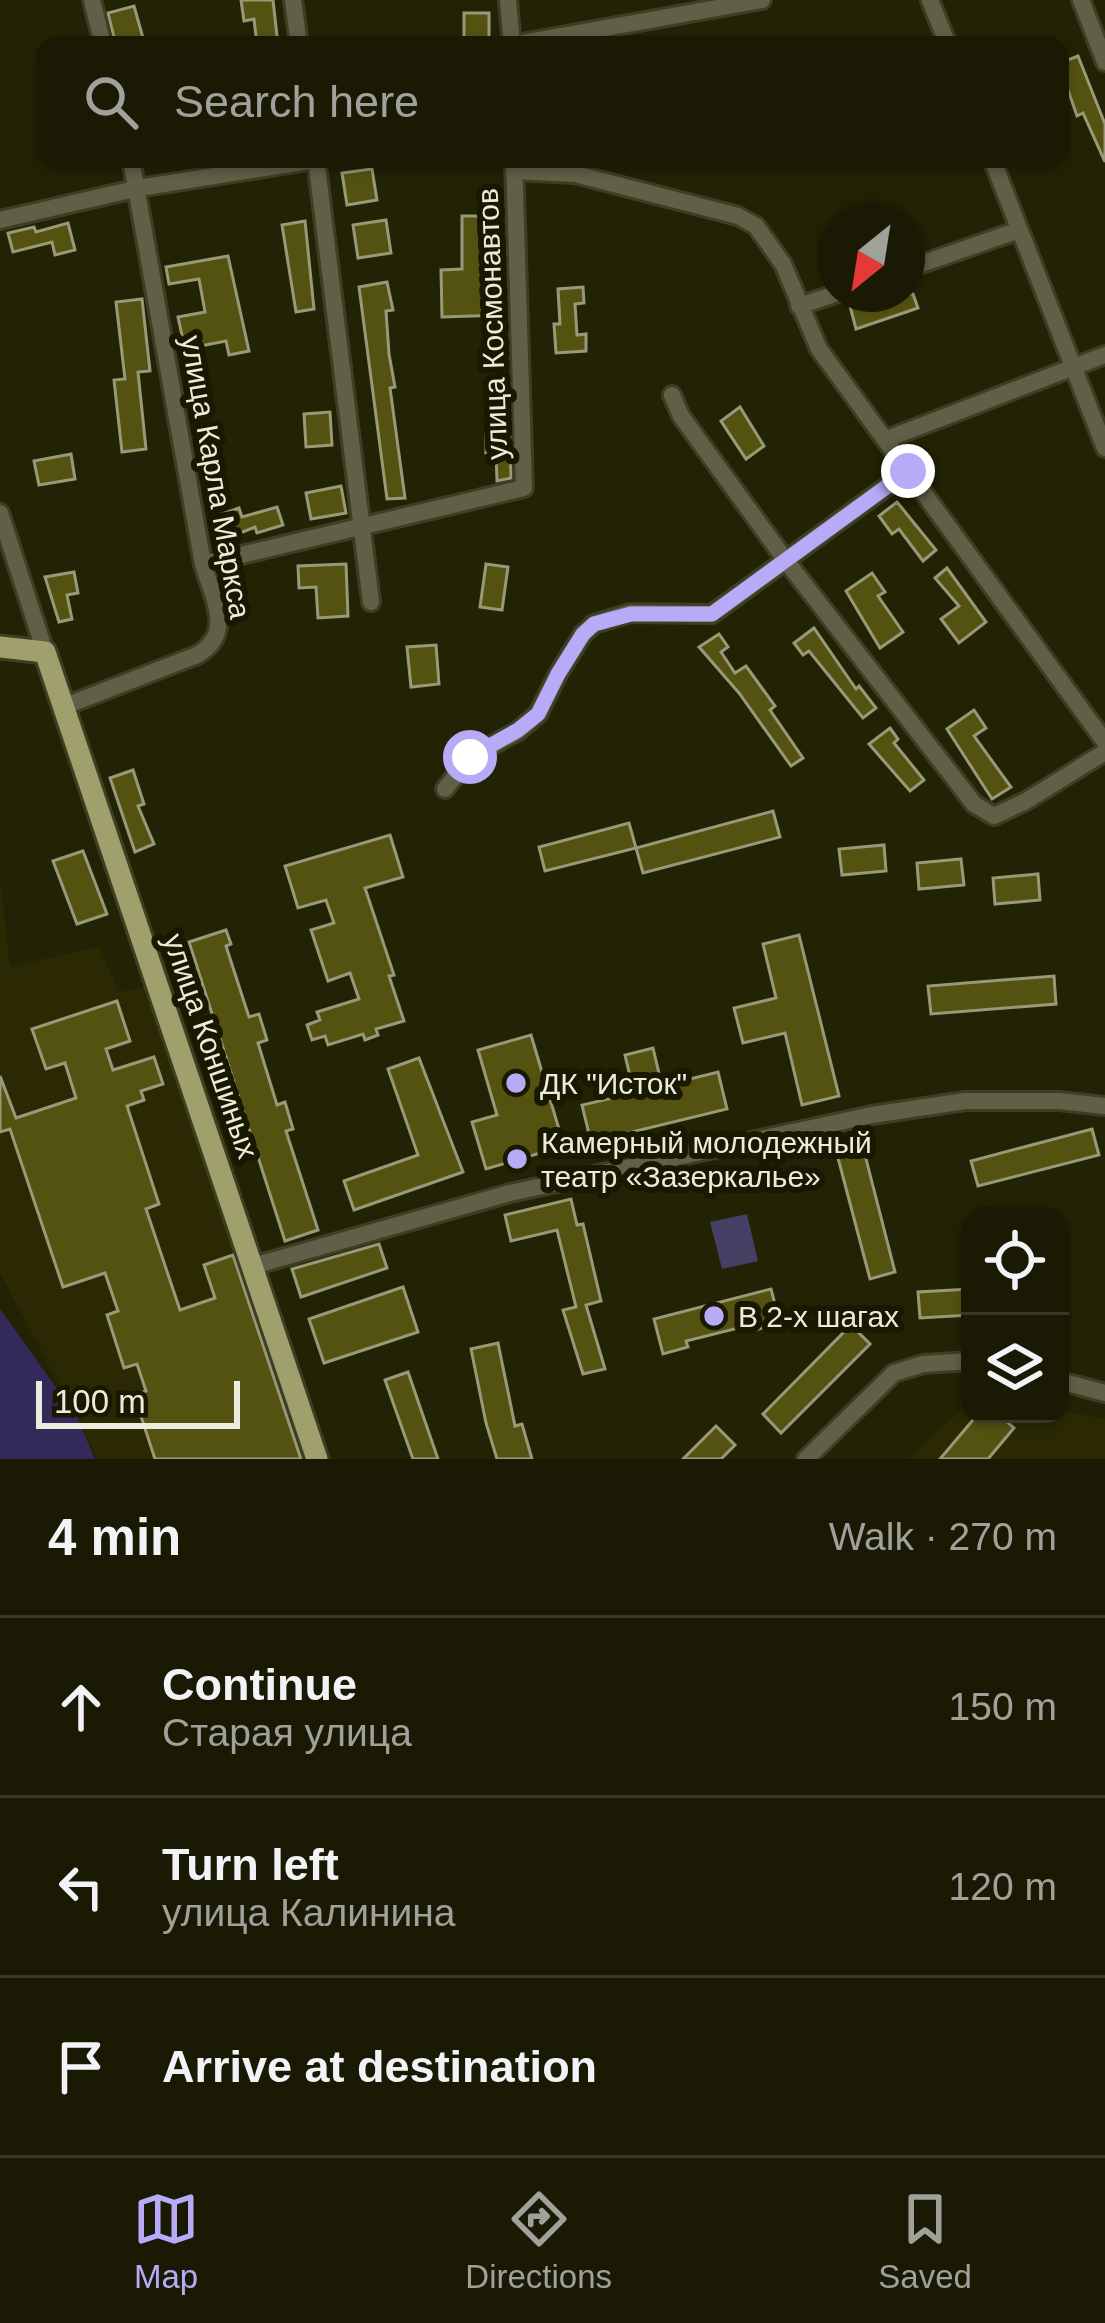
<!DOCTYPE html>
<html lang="en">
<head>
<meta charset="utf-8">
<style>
  :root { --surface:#1a1a04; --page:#23230e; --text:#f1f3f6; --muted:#9fa19a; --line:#383826; --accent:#b7abf8 }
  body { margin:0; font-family:Arial,sans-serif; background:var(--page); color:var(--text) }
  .controls { position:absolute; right:36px; bottom:36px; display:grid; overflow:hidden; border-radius:24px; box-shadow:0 3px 9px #0004 }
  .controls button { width:108px; height:108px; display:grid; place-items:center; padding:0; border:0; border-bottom:3px solid var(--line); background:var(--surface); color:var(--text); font:60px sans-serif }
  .compass { position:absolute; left:817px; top:204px; width:108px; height:108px; border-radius:50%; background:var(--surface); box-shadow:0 3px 9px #0004; rotate:210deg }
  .scale { position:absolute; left:36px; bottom:30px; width:204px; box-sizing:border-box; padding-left:12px; border:6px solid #ebecdb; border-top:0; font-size:33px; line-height:42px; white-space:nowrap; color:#ebecdb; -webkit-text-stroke:9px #191800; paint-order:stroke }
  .stop { position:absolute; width:36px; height:36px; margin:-27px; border:9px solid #b7abf8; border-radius:50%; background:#fff }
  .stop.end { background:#b7abf8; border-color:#fff; box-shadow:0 3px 12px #0008 }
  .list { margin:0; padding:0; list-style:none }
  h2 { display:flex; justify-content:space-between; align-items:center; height:156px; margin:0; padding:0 48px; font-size:51px }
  h2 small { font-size:39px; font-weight:400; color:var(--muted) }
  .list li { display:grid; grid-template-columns:78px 1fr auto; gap:36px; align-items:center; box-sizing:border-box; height:180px; padding:0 48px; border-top:3px solid var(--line) }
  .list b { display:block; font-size:45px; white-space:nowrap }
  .list p { margin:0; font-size:39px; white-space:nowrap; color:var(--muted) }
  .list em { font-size:39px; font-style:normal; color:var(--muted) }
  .icon { flex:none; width:66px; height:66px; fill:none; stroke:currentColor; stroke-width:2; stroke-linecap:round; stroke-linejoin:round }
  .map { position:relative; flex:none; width:1105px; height:1459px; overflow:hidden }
  .search { position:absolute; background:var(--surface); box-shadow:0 3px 9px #0004; left:36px; right:36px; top:36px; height:132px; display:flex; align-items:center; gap:30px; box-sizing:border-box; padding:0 42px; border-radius:24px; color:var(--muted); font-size:45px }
  .sheet { height:696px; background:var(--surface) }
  nav { display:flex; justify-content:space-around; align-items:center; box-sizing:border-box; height:168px; border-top:3px solid var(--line); background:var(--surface); font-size:33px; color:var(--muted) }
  nav a { display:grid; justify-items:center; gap:6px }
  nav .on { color:var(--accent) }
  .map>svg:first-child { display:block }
</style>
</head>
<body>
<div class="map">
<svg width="1105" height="1459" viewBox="0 0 1105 1459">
  <rect width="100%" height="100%" fill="#222205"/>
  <g fill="#2a2903">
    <polygon points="0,877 10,967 99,946 119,992 148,986 304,1459 98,1459 0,1273"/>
    <polygon points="970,1401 970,1414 1060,1414 1060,1410 1105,1419 1105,1459 908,1459"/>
  </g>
  <polygon fill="#453f63" points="747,1214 758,1261 722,1269 710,1222"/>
  <polygon fill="#33295a" points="0,1309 77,1417 95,1459 0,1459"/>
  <g fill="#545211" stroke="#989978" stroke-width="3">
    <polygon points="241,0 273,0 278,45 257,45 254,19 244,21"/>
    <polygon points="134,6 145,45 116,45 108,13"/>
    <rect x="464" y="13" width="25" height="32"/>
    <polygon points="1078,56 1105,124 1105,162 1083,113 1077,116 1060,67 1060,63"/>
    <polygon points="372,169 377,200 347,205 342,173"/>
    <polygon points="462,216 497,216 497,268 503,268 505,315 442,317 441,270 462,269"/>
    <polygon points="386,220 391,253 358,258 353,225"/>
    <polygon points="305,221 314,309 296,312 282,225"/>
    <polygon points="68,223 75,250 55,255 52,242 13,252 8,233 34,227 36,232"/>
    <polygon points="228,256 249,351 229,355 226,341 185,349 178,317 205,312 199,279 169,284 166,267"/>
    <polygon points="387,282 393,310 386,311 389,354 395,387 390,388 405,498 387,499 359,287"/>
    <polygon points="583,287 584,303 575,304 577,335 586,334 586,351 556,353 554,324 560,324 558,289"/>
    <polygon points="898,294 913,294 918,308 856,329 850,306"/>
    <polygon points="142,299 150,371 138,372 146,449 122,452 114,380 125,379 116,302"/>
    <polygon points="740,407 764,446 746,459 721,421"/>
    <polygon points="330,412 332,445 306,447 304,414"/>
    <polygon points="486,435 510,435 511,478 497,481 496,453 486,453"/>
    <polygon points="71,454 75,479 39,485 34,461"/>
    <polygon points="341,486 346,513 311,519 306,493"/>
    <polygon points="897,502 936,550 923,561 899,529 892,534 879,516"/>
    <polygon points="277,507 283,525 257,533 255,527 223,540 214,517 239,508 242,517"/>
    <polygon points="346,564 348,616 318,618 316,587 299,588 298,566"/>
    <polygon points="486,564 508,567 502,610 480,607"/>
    <polygon points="947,568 986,622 959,643 941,619 959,606 935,578"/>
    <polygon points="74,572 78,593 67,595 72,619 59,622 45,577"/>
    <polygon points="872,573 885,592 878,596 903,632 880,648 846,591"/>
    <polygon points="814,628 856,689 859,686 876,708 863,718 809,651 803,655 794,643"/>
    <polygon points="719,634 728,647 721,652 735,673 746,666 775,706 770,710 803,758 791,766 739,693 699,647"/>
    <polygon points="436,645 439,684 411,687 407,647"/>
    <polygon points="974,710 986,728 974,736 1011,787 992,799 947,729"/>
    <polygon points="890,728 898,739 894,743 924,780 910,791 869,744"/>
    <polygon points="133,770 144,804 138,806 154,844 135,852 110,778"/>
    <polygon points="773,811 780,837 643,873 636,848"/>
    <polygon points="629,823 636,848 545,871 539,847"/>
    <polygon points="390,835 403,877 365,888 394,975 389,976 404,1021 376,1029 378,1035 365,1040 363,1034 328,1045 325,1036 312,1040 307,1025 320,1020 317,1012 359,999 350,973 328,981 311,930 334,923 326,900 298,908 285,866"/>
    <polygon points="884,845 886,871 842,875 839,849"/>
    <polygon points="83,851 107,914 77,924 53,861"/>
    <polygon points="961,859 964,885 919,889 917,863"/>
    <polygon points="1038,874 1040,900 995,904 993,878"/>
    <polygon points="226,930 231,944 226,946 249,1017 259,1014 267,1040 258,1043 277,1105 285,1102 293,1129 286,1131 318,1230 285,1241 189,942"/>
    <polygon points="799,935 839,1096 802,1105 785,1033 743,1043 734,1008 776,998 763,944"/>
    <polygon points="1054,976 1056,1004 931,1014 928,986"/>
    <polygon points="117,1001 130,1041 106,1049 113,1070 154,1057 163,1084 141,1091 144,1100 127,1106 159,1204 146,1209 180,1310 215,1298 204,1265 233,1255 301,1459 155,1459 134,1395 146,1391 137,1364 124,1368 107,1315 118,1311 105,1273 63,1287 10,1129 0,1132 0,1076 16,1118 76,1098 65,1063 46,1069 32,1029"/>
    <polygon points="531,1035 564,1146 486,1169 472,1122 497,1115 478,1050"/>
    <polygon points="653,1048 662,1086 718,1072 727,1109 591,1142 582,1105 634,1093 625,1055"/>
    <polygon points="419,1058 463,1172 354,1210 344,1181 418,1155 388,1069"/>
    <polygon points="1092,1129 1099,1155 978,1186 971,1161"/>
    <polygon points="864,1151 895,1272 870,1279 838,1158"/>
    <polygon points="571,1199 577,1225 583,1224 601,1301 586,1305 605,1369 583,1374 563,1310 576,1307 557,1230 511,1241 505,1215"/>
    <polygon points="379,1244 387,1268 301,1297 292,1269"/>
    <polygon points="403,1287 418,1332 324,1363 309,1319"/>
    <polygon points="771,1289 780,1323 755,1330 754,1324 686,1341 688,1347 663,1354 654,1319"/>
    <polygon points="970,1289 970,1315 920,1318 918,1292"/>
    <polygon points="851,1325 870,1344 781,1433 763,1414"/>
    <polygon points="498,1343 515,1426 522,1424 532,1459 497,1459 486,1423 471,1349"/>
    <polygon points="408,1372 438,1459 413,1459 385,1380"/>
    <polygon points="978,1414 998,1414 1014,1428 988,1459 940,1459"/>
    <polygon points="716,1426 735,1445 721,1459 683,1459"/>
  </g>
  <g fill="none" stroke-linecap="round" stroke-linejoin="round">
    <g stroke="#3e3e23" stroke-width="22">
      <g id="minor">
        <polyline points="92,0 103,45"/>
        <polyline points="293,0 299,45"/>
        <polyline points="508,0 512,45"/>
        <polyline points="930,0 948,45"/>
        <polyline points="1081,0 1105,62"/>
        <polyline points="511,45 762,0"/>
        <polyline points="316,159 371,602"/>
        <polyline points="992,159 1105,448"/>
        <polyline points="514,171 575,174 738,216 756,226 783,264 819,349 1105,742"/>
        <polyline points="0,220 139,188 321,159"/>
        <polyline points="907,269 1019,230"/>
        <polyline points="799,306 835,294"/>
        <polyline points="672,395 681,416 787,562 974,804 994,816 1026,801 1105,752"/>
        <polyline points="887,439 1105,355"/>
        <polyline points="0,513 45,652"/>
        <polyline points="203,564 524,488 514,159"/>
        <path d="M65 706 197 655C235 633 213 599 203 564L131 159"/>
        <polyline points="445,789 471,757 518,731 538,714 558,674 583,634 594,624 630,613 712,614 908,471"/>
        <polyline points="253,1266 510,1193 872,1115 965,1101 1059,1101 1105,1106"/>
        <polyline points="1060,1381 1105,1393"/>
        <polyline points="806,1459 894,1373 923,1364 970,1361"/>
      </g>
    </g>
    <g stroke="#3e3e23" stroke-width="27">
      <polyline id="major" points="0,647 45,652 317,1459"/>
    </g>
    <use href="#minor" stroke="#606048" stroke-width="16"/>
    <use href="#major" stroke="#a0a06c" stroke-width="21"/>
  </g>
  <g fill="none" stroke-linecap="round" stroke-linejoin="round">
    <polyline stroke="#b7abf8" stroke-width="15" points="470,757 518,730 538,714 558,674 583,634 594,624 631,614 712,614 908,471"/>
  </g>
  <g fill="#b7abf8" stroke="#191800" stroke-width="4.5">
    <circle cx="516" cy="1083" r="12"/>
    <circle cx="517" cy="1159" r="12"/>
    <circle cx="714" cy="1316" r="12"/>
  </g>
  <g text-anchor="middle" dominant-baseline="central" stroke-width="12" stroke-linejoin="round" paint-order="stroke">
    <g font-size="30" fill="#ebecdb" stroke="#191800">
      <text transform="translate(492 324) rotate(-92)">улица Космонавтов</text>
      <text transform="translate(216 477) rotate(80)">улица Карла Маркса</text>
      <text transform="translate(211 1046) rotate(71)">улица Коншиных</text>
    </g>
    <g font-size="30" fill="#ebecdb" stroke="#191800" text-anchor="start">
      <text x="540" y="1083">ДК "Исток"</text>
      <text x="541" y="1142">Камерный молодежный<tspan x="541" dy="34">театр «Зазеркалье»</tspan></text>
      <text x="738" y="1316">В 2-х шагах</text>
    </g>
  </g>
</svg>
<div class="controls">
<button><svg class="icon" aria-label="locate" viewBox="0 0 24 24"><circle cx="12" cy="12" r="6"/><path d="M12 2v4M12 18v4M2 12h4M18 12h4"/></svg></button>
<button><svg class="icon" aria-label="layers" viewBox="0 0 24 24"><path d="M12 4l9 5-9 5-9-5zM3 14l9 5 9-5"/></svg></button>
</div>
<svg class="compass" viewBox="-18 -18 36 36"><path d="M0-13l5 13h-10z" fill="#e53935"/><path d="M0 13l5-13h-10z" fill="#9fa19a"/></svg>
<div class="scale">100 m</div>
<div class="stop" style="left:470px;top:757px"></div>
<div class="stop end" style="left:908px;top:471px"></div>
<div class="search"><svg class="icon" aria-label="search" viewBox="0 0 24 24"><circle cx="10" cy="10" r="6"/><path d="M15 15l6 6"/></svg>Search here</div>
</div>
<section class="sheet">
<h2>4 min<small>Walk · 270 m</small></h2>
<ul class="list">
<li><svg class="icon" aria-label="ahead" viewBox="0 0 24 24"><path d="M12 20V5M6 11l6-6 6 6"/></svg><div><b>Continue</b><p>Старая улица</p></div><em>150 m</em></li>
<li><svg class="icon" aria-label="left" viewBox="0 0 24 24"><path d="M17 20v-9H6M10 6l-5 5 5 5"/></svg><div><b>Turn left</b><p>улица Калинина</p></div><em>120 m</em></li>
<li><svg class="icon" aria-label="arrive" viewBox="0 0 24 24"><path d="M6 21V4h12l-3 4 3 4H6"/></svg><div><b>Arrive at destination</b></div></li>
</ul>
</section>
<nav>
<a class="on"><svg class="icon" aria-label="map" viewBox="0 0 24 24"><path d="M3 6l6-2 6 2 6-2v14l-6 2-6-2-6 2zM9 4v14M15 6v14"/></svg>Map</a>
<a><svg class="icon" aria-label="directions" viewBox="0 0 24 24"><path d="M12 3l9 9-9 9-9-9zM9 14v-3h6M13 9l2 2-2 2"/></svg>Directions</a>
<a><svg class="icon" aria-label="saved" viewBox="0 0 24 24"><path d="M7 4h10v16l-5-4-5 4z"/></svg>Saved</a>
</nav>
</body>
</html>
